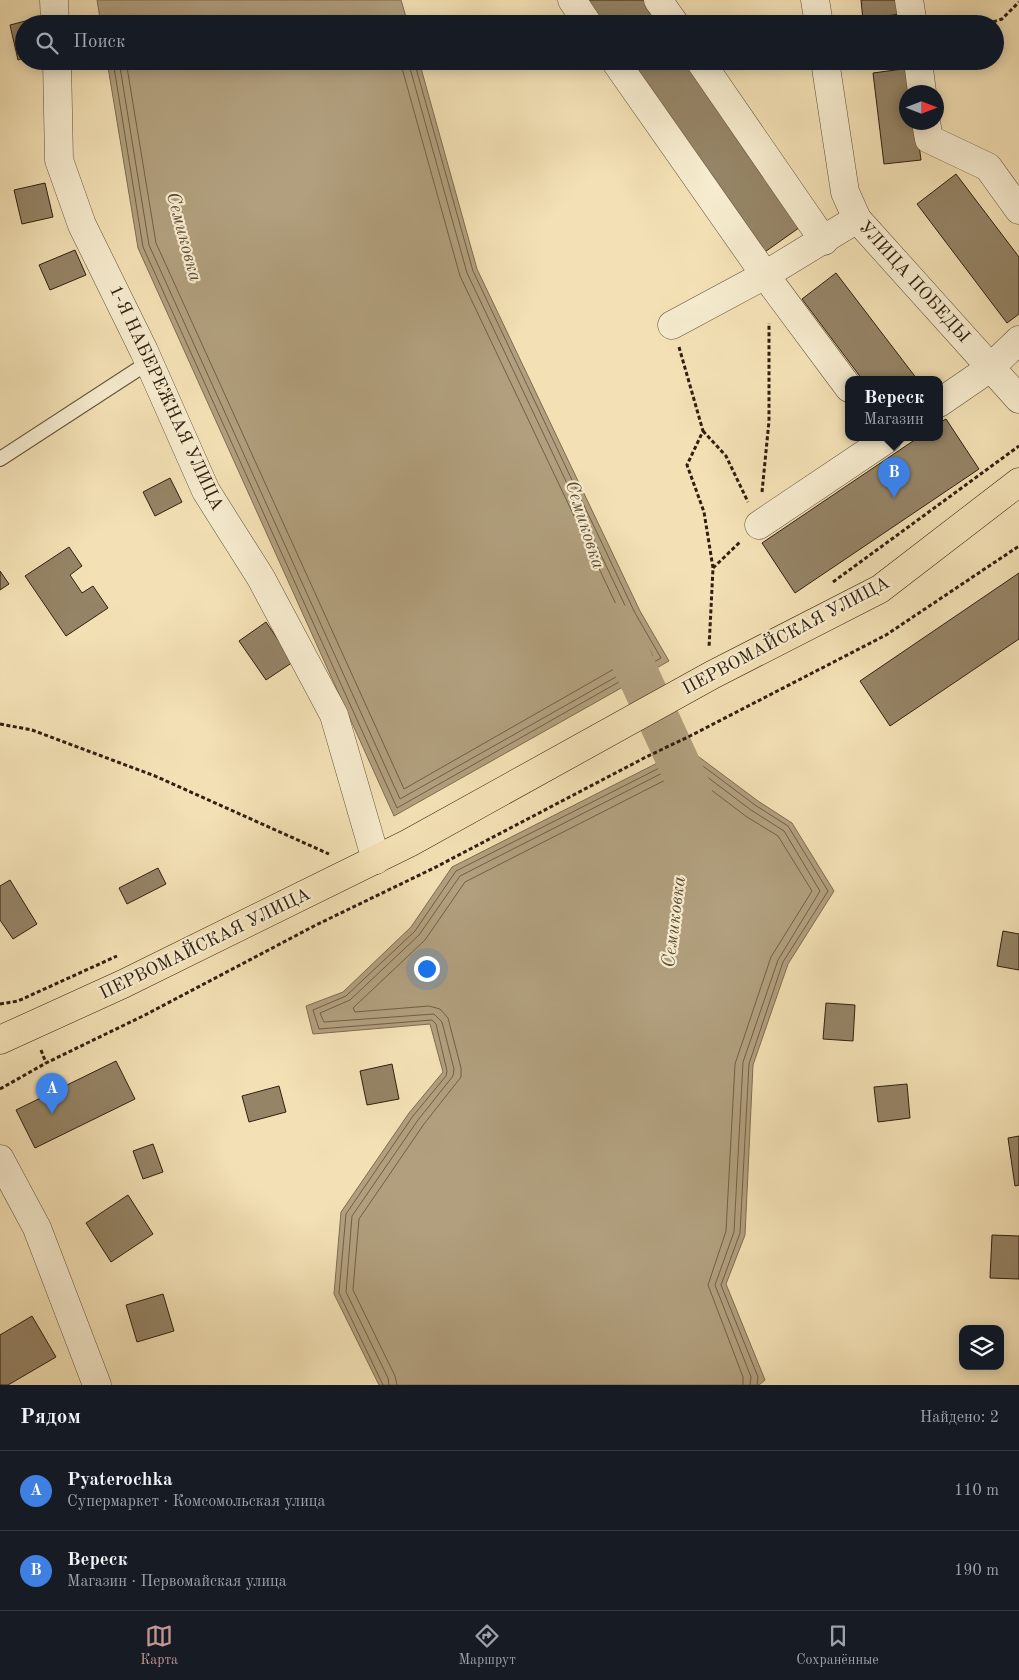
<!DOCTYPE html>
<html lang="ru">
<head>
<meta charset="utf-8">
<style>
  :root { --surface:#171b24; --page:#242831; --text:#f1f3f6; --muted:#9ea1a6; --line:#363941; --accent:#c59692 }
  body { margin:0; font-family:"Old Standard TT",serif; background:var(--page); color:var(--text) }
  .controls { position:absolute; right:15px; bottom:15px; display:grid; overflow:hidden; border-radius:10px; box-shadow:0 2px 12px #0003 }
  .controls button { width:45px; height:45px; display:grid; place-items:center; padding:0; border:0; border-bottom:1px solid var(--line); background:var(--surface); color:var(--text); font:25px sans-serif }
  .compass { position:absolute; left:899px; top:85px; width:45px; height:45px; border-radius:50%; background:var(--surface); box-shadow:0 2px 12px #0003; rotate:90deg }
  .you { position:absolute; left:426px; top:968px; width:18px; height:18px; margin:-12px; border:4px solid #fff; border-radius:50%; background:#1a73e8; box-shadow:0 0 0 8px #1a73e833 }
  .badge { display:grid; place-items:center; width:32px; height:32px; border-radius:50%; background:var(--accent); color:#fff; font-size:16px; font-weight:700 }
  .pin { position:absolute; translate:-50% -41px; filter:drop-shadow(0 1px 2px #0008) }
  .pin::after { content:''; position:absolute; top:26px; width:18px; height:15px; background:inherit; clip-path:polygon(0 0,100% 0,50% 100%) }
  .popup { position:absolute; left:845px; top:376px; width:98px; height:65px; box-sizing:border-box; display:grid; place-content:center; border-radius:10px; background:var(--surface); filter:drop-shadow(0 1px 4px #0005); font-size:16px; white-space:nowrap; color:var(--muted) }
  .popup b { font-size:19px; color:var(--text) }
  .popup::after { content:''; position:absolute; left:50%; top:100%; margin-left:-10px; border:10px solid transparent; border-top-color:var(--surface) }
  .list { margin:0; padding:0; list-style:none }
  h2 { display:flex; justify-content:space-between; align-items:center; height:65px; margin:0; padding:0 20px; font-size:21px }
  h2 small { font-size:16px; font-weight:400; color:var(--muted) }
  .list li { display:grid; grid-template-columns:32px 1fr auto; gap:15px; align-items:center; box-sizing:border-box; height:80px; padding:0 20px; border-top:1px solid var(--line) }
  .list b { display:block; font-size:19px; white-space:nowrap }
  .list p { margin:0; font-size:16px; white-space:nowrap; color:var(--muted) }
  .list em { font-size:16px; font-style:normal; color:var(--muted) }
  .icon { flex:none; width:28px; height:28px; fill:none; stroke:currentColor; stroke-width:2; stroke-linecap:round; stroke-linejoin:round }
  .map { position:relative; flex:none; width:1019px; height:1385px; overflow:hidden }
  .search { position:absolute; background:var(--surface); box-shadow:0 2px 12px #0003; left:15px; right:15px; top:15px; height:55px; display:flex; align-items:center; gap:12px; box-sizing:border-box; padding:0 18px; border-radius:28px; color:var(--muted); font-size:19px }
  .sheet { height:225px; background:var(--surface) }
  nav { display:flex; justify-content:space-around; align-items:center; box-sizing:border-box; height:70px; border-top:1px solid var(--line); background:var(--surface); font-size:14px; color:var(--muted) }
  nav a { display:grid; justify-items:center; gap:2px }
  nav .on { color:var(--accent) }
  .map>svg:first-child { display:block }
</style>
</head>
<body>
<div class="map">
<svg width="1019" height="1385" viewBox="0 0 1019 1385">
  <rect width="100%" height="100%" fill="#f3e1b5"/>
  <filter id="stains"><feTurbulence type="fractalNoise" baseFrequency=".004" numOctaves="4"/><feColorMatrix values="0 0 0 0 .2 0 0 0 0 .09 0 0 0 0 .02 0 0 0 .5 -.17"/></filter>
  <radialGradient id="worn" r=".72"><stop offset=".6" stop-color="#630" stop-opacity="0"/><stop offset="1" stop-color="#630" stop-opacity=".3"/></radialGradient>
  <g fill="#b19f7d" stroke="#7d6c51">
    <polygon points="97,0 401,0 408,24 101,24"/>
    <polygon points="107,61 419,61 477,269 640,611 669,661 394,816 138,248"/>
    <polygon points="687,748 758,801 792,823 834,891 788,964 753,1065 745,1235 726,1284 765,1380 759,1385 379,1385 334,1294 341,1212 409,1113 443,1072 430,1024 313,1034 306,1006 343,992 411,927 452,867"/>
  </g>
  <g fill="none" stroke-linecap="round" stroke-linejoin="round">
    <g stroke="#705f46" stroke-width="1">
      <polyline points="113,61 143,247 397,808 661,658 635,613 473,271 414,61"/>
      <polyline points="119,61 149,245 400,799 653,656 630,616 467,273 408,61"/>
      <polyline points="126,61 156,243 404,789 642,653 623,619 460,276 400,61"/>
      <polyline points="383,1385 339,1293 346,1214 413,1116 446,1076 447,1071 436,1024 432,1020 319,1029 313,1010 346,996 415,931 456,871 687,754 755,805 788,826 828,891 783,962 749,1064 740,1233 721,1285 758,1377 757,1385"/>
      <polyline points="389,1385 388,1378 346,1292 352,1216 418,1120 453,1076 454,1069 442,1022 434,1014 324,1022 320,1013 350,1000 419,935 460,876 686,761 751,810 784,831 820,891 778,960 743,1062 734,1232 715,1285 751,1377 750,1385"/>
      <polyline points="397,1385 395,1376 353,1290 359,1219 424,1124 461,1077 461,1068 448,1018 440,1009 429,1006 355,1012 353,1008 425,940 465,882 685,770 747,817 778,836 812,891 771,957 735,1064 726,1231 708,1285 743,1377 743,1385"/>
    </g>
    <polyline stroke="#b19f7d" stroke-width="42" points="615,624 691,790 689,809"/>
  </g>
  <g fill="#958466" stroke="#301f10">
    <polygon points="583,0 644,0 661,24 600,24"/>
    <polygon points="861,0 896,0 899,14 863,20"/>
    <polygon points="37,18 38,24 24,24 24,58 18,60 10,25"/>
    <polygon points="626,61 687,61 803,225 762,254"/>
    <polygon points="910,68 913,92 906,92 906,122 916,122 921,160 884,164 873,73"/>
    <polygon points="956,174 1019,257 1019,314 1007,323 917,204"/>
    <polygon points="45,183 53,217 22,224 14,190"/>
    <polygon points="75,250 86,275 50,290 39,265"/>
    <polygon points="836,273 917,379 862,379 802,299"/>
    <polygon points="946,419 979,469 795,593 762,543 919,437 939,437 939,423"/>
    <polygon points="170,478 182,502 155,516 143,492"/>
    <polygon points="69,547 82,566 70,575 82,593 93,586 108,608 66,636 25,576"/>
    <polygon points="0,571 9,584 0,590"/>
    <polygon points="1019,573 1019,639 890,726 860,681"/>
    <polygon points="266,622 293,662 266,680 239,641"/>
    <polygon points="158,868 166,884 127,904 119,888"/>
    <polygon points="10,880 37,924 13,939 0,920 0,886"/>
    <polygon points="1003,931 1019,934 1019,970 997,966"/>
    <polygon points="826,1003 855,1005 853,1041 823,1039"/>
    <polygon points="116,1061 135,1099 35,1148 16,1110"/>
    <polygon points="392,1064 399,1099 367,1105 360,1071"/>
    <polygon points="907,1084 910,1118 878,1122 874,1087"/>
    <polygon points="279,1086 286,1112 249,1122 242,1096"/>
    <polygon points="1019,1136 1019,1185 1015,1186 1008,1138"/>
    <polygon points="153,1144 163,1172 143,1179 133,1151"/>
    <polygon points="128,1195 153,1234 111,1262 86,1223"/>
    <polygon points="992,1235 1019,1236 1019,1279 990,1278"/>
    <polygon points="163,1294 174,1331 137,1342 126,1305"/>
    <polygon points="32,1316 56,1357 8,1385 0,1385 0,1335"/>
  </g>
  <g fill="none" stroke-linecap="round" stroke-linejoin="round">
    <g stroke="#615039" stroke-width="16">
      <polyline id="service" points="0,459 149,362"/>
    </g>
    <g stroke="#615039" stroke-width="29">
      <g id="minor">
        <polyline points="54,0 55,24"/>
        <polyline points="572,0 588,24"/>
        <polyline points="658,0 675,24"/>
        <polyline points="815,0 819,24"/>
        <polyline points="909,0 913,24"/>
        <polyline points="57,61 59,160 82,225 144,351 206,491 261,578 334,715 376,860"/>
        <polyline points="615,61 765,275 849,388"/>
        <polyline points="700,61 824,241"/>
        <polyline points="825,61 845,192 857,219 1019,399"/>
        <polyline points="918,61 922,92"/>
        <polyline points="926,122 929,139 988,167 1019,210"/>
        <polyline points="672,325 765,275 857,219"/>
        <polyline points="939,403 990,368 1019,340"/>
        <polyline points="759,525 887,439"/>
        <polyline points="0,1159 37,1228 97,1385"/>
      </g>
    </g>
    <g stroke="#301f10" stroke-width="29">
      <polyline id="primary" points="0,1040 123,984 409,843 712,675 880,589 1019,482"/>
    </g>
    <g stroke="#301f10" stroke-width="3" stroke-dasharray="4 2.5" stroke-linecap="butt">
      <polyline points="987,24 1002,19 1019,2"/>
      <polyline points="679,347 703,431 687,465 704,512 713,568 709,648"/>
      <polyline points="703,431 726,456 748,502"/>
      <polyline points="762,492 769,421 769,323"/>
      <polyline points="713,568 740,542"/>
      <polyline points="833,582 1019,446"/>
      <polyline points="0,724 32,730 155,776 329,854"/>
      <polyline points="0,1004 18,1001 117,956"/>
      <polyline points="41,1050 46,1063"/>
      <polyline points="0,1089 46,1063 145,1015 316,925 434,868 646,757 690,736 886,635 1019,546"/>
    </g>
    <use href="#service" stroke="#f7eccf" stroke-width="14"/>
    <use href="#minor" stroke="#f7eccf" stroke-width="28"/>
    <use href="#primary" stroke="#f3e1b5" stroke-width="28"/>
  </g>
  <g text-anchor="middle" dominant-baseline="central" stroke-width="4.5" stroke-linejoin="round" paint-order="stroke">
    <g font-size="18" fill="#301f10" stroke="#f7eccf">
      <text transform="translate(914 282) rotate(48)">УЛИЦА ПОБЕДЫ</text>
      <text transform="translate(166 398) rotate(65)">1-Я НАБЕРЕЖНАЯ УЛИЦА</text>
      <text transform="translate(786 636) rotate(-28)">ПЕРВОМАЙСКАЯ УЛИЦА</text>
      <text transform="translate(205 944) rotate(-26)">ПЕРВОМАЙСКАЯ УЛИЦА</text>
    </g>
    <g font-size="19" font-style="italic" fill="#5d4c36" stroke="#f7eccf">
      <text transform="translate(183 237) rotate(75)">Семиковка</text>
      <text transform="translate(584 525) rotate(72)">Семиковка</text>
      <text transform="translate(675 922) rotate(-83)">Семиковка</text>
    </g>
  </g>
  <rect width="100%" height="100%" filter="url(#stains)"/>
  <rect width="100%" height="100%" fill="url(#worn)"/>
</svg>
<div class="controls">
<button><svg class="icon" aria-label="layers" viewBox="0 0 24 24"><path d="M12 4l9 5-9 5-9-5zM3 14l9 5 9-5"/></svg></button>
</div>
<svg class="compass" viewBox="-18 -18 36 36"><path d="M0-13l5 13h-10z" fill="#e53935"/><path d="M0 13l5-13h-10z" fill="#9ea1a6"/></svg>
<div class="you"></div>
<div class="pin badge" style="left:52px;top:1114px;background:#3f7fe0">A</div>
<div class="pin badge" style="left:894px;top:498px;background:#3f7fe0">B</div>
<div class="popup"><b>Вереск</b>Магазин</div>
<div class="search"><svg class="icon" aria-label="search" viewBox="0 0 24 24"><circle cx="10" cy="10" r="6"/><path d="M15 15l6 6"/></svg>Поиск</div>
</div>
<section class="sheet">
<h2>Рядом<small>Найдено: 2</small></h2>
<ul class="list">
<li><span class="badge" style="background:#3f7fe0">A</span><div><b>Pyaterochka</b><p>Супермаркет · Комсомольская улица</p></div><em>110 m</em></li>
<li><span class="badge" style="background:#3f7fe0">B</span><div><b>Вереск</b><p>Магазин · Первомайская улица</p></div><em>190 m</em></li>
</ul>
</section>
<nav>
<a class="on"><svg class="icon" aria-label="map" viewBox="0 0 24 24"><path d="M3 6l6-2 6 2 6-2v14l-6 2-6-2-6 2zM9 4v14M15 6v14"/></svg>Карта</a>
<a><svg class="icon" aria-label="directions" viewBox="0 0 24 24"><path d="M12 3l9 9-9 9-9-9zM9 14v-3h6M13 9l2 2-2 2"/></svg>Маршрут</a>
<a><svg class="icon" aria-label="saved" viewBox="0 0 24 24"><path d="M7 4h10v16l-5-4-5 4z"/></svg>Сохранённые</a>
</nav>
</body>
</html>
